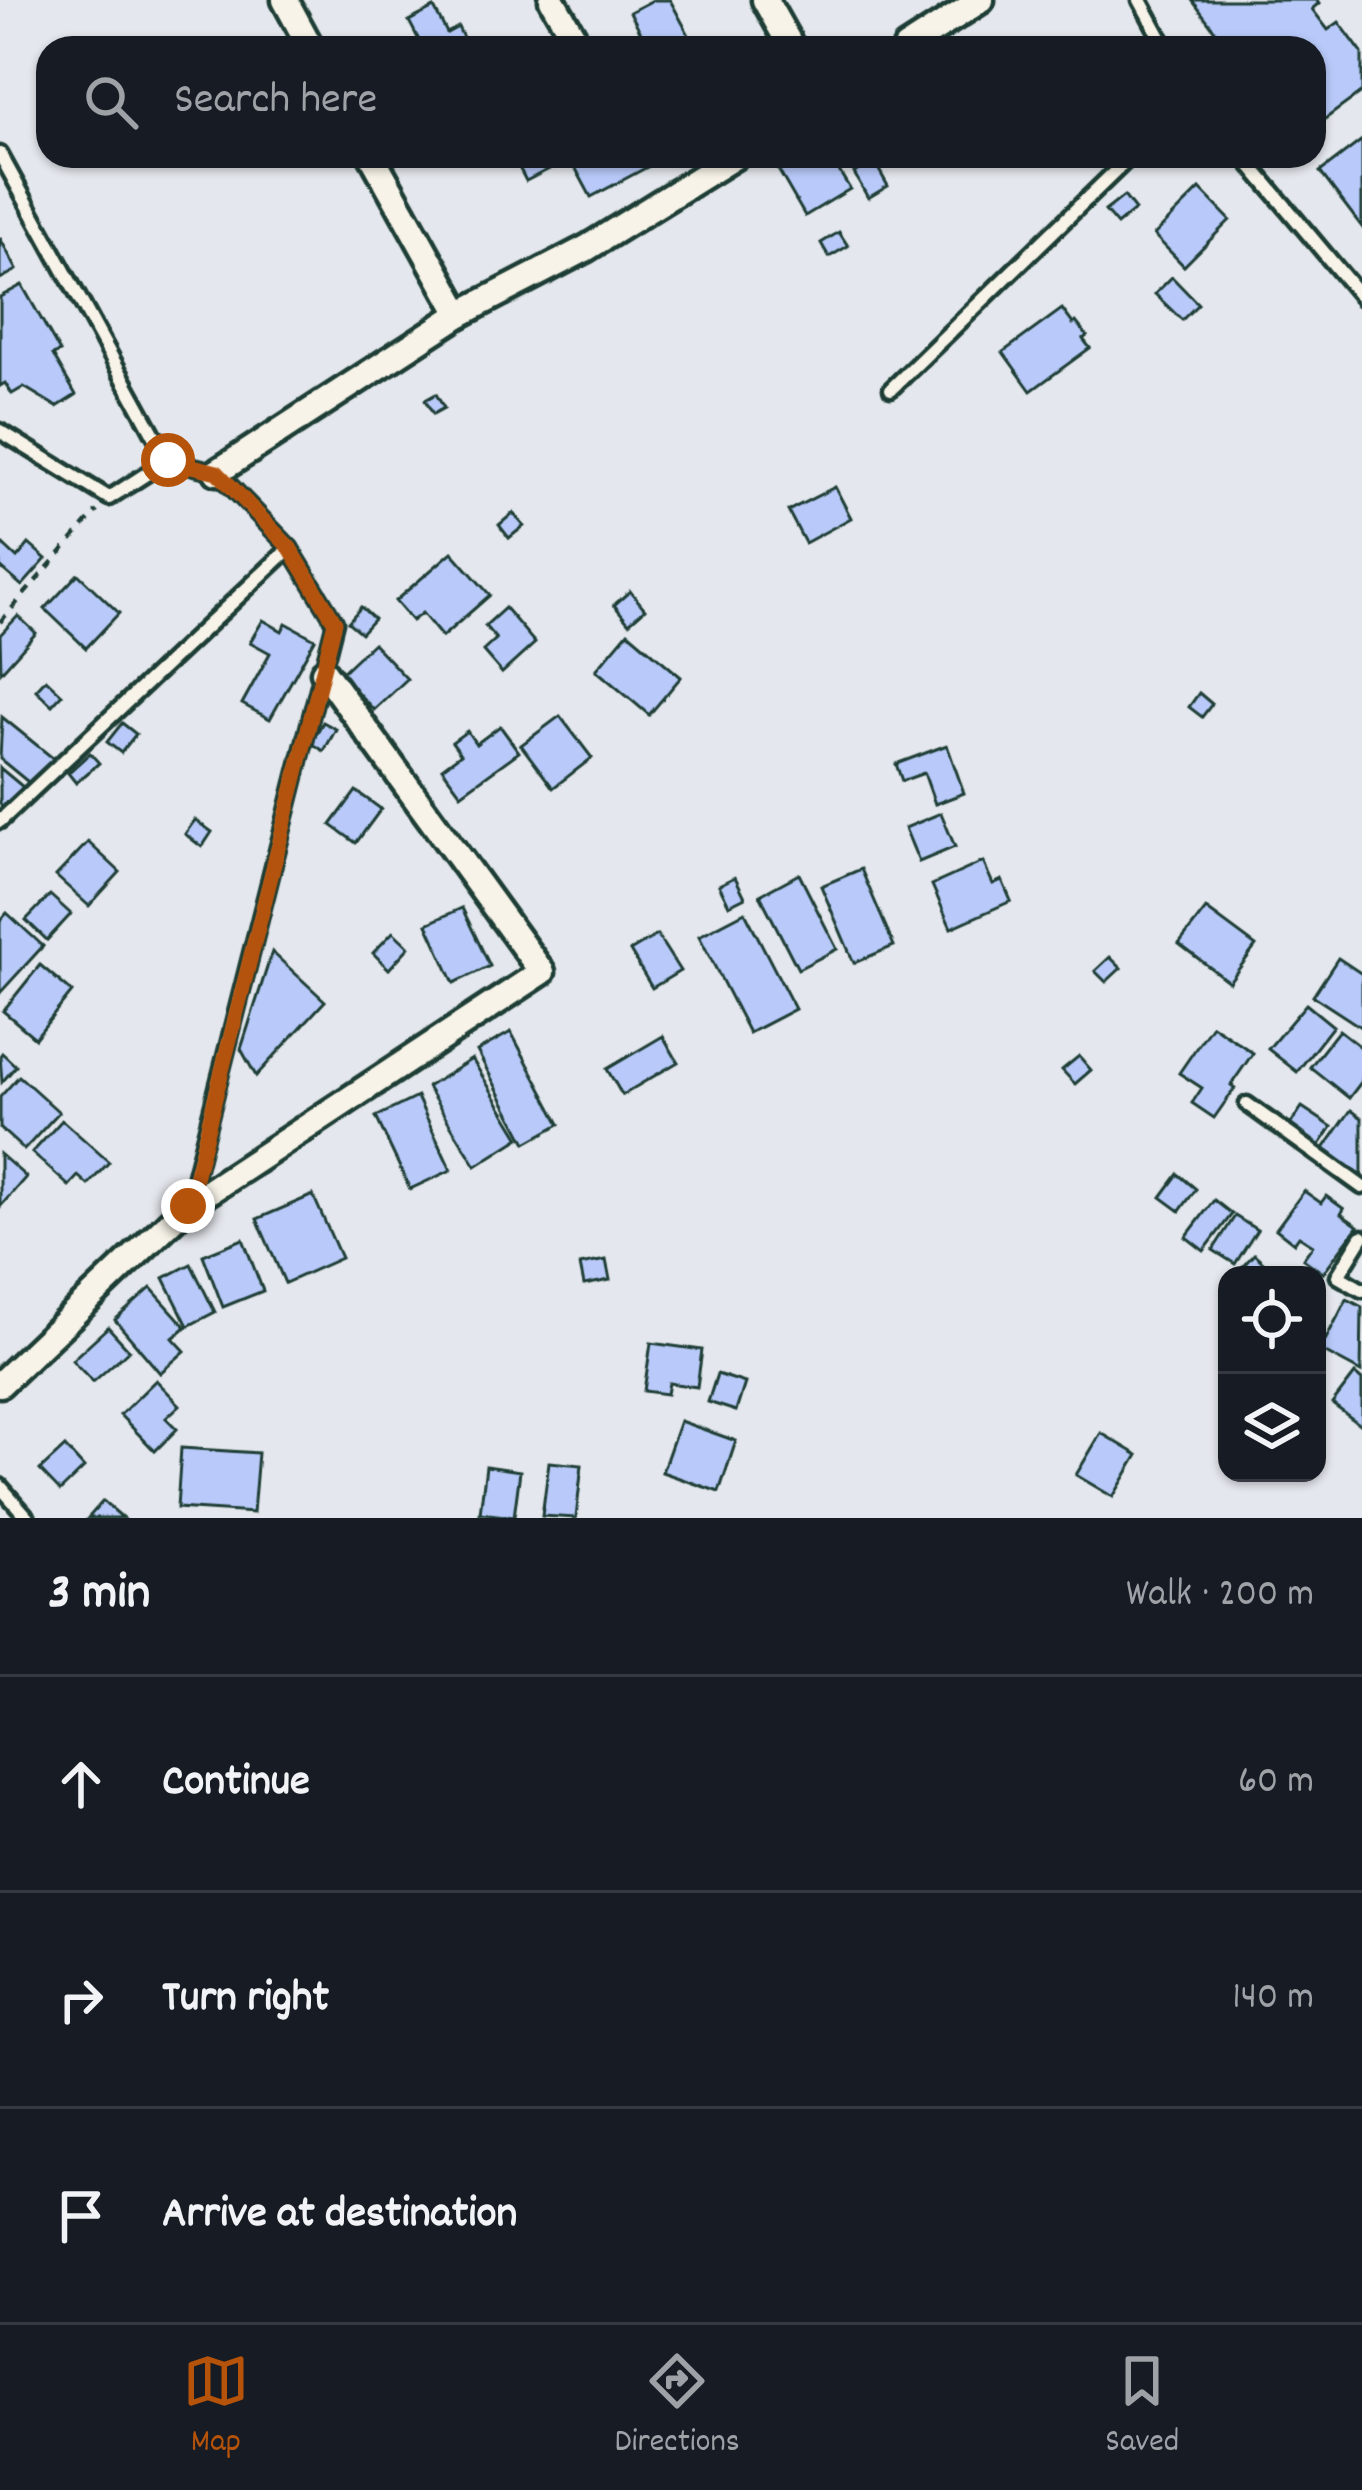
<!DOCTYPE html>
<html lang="en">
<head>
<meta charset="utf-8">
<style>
  :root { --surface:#171b24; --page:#242831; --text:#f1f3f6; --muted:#9ea1a6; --line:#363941; --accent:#b45309 }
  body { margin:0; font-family:Dekko,sans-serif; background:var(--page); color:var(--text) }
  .controls { position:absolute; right:36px; bottom:36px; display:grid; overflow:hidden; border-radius:24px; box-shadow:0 3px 9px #0004 }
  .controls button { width:108px; height:108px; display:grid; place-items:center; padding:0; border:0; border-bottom:3px solid var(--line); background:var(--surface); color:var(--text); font:60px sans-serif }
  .stop { position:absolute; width:36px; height:36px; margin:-27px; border:9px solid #b45309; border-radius:50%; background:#fff }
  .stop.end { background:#b45309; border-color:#fff; box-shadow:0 3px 12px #0008 }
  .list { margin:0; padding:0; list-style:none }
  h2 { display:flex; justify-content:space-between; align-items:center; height:156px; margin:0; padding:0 48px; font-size:51px }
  h2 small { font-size:39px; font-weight:400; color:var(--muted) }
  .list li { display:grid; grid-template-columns:78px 1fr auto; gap:36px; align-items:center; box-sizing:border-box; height:216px; padding:0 48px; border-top:3px solid var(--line) }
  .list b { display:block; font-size:45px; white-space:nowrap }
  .list em { font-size:39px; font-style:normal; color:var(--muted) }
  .icon { flex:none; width:66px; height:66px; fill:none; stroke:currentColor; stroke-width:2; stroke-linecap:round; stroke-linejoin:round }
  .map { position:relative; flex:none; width:1362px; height:1518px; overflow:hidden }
  .search { position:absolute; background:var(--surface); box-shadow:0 3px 9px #0004; left:36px; right:36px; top:36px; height:132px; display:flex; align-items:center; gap:30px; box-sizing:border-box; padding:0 42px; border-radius:36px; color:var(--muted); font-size:45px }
  .sheet { height:804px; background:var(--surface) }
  nav { display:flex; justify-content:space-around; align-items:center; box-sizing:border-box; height:168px; border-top:3px solid var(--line); background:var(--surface); font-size:33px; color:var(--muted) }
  nav a { display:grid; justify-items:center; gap:6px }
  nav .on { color:var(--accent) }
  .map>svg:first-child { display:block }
</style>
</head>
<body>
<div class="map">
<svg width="1362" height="1518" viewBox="0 0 1362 1518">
  <rect width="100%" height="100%" fill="#e4e7ed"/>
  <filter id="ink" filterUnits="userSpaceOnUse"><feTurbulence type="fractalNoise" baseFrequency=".00833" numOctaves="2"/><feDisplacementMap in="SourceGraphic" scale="24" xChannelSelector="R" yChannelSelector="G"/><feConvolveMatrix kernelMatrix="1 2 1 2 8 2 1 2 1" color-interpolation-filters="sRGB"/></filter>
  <g filter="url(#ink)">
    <g fill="#b9cafa" stroke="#1f3d34" stroke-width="3">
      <polygon points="653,0 670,0 696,48 649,48 630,12"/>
      <polygon points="1192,0 1317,0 1319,3 1312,9 1328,30 1339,22 1362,53 1362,92 1314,127 1314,48 1228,48"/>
      <polygon points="434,8 447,33 458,27 468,48 423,48 409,21"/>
      <polygon points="1362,140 1362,227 1320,172"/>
      <polygon points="513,156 545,156 551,168 526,181"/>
      <polygon points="569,156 668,156 591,197"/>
      <polygon points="792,156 808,156 812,162 823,156 830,156 850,189 805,216 776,166"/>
      <polygon points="874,161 888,186 868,198 854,173"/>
      <polygon points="1200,189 1230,220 1184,266 1154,235"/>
      <polygon points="1124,196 1135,210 1117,225 1105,211"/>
      <polygon points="839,232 848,246 829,257 821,243"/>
      <polygon points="0,238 17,270 0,279"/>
      <polygon points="1172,277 1198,304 1182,320 1155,294"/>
      <polygon points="22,285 60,352 53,355 76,395 57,407 24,387 12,394 5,383 0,386 0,297"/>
      <polygon points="1062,309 1073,324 1076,322 1087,336 1083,339 1090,348 1031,391 1003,352"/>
      <polygon points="436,394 444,408 433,414 425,400"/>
      <polygon points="835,487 851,518 805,543 788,511"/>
      <polygon points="513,513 524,526 509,538 499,525"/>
      <polygon points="29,544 46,559 22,586 0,567 0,549 3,545 17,558"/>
      <polygon points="452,552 490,595 442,637 422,613 412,621 395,601"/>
      <polygon points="78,574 119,613 86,648 45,609"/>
      <polygon points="630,591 645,609 629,623 614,605"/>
      <polygon points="361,607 374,619 361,633 348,622"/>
      <polygon points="505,608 535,643 502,673 483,651 496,639 485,626"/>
      <polygon points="18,616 36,633 1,672 0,635"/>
      <polygon points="263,620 282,631 286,623 315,639 270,719 242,704 270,653 250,642"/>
      <polygon points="628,632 681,677 649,715 596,670"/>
      <polygon points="373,643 407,679 374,710 340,674"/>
      <polygon points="46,679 62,694 52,705 36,690"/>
      <polygon points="1199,693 1212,704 1202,717 1189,707"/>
      <polygon points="560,716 592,758 553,788 521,745"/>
      <polygon points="2,717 54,759 33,786 0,759"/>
      <polygon points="323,722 336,729 324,751 311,743"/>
      <polygon points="122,723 136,734 121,753 107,742"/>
      <polygon points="500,726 519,752 461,794 442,768 461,754 452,742 467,731 476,744"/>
      <polygon points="947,745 964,793 935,804 924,773 902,781 896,764"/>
      <polygon points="90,753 99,763 76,783 68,773"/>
      <polygon points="0,768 23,787 6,808 0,804"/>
      <polygon points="356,791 381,809 356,843 331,825"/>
      <polygon points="941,813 955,847 919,862 905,828"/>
      <polygon points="195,820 212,832 202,847 185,834"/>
      <polygon points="88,842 120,872 89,906 56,876"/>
      <polygon points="983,862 993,884 1002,880 1011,901 951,928 932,885"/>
      <polygon points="861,869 894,946 854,963 821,886"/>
      <polygon points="799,874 837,949 798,969 760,895"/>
      <polygon points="735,877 745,897 729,905 719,885"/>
      <polygon points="50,895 71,914 47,940 26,920"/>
      <polygon points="462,908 490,966 454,983 427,924"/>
      <polygon points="1206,909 1256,946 1229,982 1179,944"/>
      <polygon points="745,912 795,1009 749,1033 699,936"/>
      <polygon points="7,913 43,946 0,993 0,921"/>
      <polygon points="393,932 409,947 389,969 373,953"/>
      <polygon points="657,935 680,971 652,988 630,951"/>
      <polygon points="272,952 325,1001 256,1076 241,1049"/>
      <polygon points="1110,957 1121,968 1106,982 1095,971"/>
      <polygon points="1338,958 1362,974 1362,1028 1313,996"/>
      <polygon points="40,965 72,992 35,1038 3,1011"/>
      <polygon points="1306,1004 1333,1026 1297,1072 1268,1049"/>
      <polygon points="1212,1025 1253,1053 1231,1085 1235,1088 1214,1118 1192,1103 1202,1088 1179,1073"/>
      <polygon points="1339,1030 1362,1048 1362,1081 1349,1098 1310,1067"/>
      <polygon points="511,1032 560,1124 526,1143 477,1051"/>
      <polygon points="663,1036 678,1062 622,1095 607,1069"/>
      <polygon points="2,1053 16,1066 2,1082 0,1056"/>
      <polygon points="1079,1056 1091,1070 1075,1084 1062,1070"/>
      <polygon points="472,1059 520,1138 476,1166 427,1087"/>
      <polygon points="19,1076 59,1112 24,1150 0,1128 0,1097"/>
      <polygon points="417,1097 451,1170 410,1189 376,1117"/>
      <polygon points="1302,1107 1332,1127 1312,1157 1282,1137"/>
      <polygon points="1351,1110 1362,1118 1362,1182 1321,1153"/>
      <polygon points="62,1120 109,1162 88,1185 78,1176 69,1186 32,1153"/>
      <polygon points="0,1154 26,1177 0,1207"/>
      <polygon points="1178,1174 1196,1189 1180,1211 1161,1197"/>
      <polygon points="1304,1191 1321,1203 1326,1196 1344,1209 1341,1214 1358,1226 1323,1273 1303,1259 1313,1245 1299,1236 1294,1243 1276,1229"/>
      <polygon points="313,1195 341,1258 285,1283 257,1219"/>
      <polygon points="1214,1200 1232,1214 1204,1251 1186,1237"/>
      <polygon points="1235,1216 1257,1230 1235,1264 1213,1250"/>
      <polygon points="243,1239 263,1291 223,1307 203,1255"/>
      <polygon points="1254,1254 1278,1275 1235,1275"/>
      <polygon points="606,1260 610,1280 584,1285 580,1265"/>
      <polygon points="191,1264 215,1312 188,1326 164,1278"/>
      <polygon points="151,1288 186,1327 173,1338 185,1351 160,1373 115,1320"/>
      <polygon points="1347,1299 1362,1307 1361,1372 1320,1350"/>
      <polygon points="108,1327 129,1350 93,1382 72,1360"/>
      <polygon points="651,1343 702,1350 697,1387 669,1383 667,1394 644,1391"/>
      <polygon points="717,1374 745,1383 736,1411 708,1402"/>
      <polygon points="1355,1374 1362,1380 1362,1426 1332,1404"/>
      <polygon points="156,1380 180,1405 166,1418 177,1429 155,1451 120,1415"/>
      <polygon points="680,1421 736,1441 719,1492 662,1472"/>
      <polygon points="1101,1433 1138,1455 1113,1497 1076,1475"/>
      <polygon points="65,1447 84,1468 60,1491 40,1470"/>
      <polygon points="181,1448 258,1453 253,1513 177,1508"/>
      <polygon points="549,1462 582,1465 576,1518 542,1516"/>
      <polygon points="486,1466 520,1471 514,1517 480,1513"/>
      <polygon points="103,1501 123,1518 88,1518"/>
    </g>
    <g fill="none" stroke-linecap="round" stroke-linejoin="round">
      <g stroke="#1f3d34" stroke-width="21">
        <g id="lane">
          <polyline points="1140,0 1166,48"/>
          <polyline points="0,154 168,460 217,472 290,548 335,622 189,1199"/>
          <polyline points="1243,156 1362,298"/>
          <polyline points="891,389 1131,156"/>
          <polyline points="0,431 109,498 168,460"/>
          <polyline points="0,821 290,548"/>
          <polyline points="1247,1104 1362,1187"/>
          <polyline points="1362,1237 1338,1276 1362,1290"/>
          <polyline points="0,1486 28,1518"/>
        </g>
      </g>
      <g stroke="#1f3d34" stroke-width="33">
        <g id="street">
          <polyline points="285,0 311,48"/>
          <polyline points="552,0 580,48"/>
          <polyline points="765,0 792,48"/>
          <polyline points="906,48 981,0"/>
          <polyline points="372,156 460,314"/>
          <polyline points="217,472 460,314 587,248 735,156"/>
          <polyline points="0,1384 187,1206 542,972 324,672"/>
        </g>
      </g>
      <polyline stroke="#1f3d34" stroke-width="4.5" stroke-dasharray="9 9" stroke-linecap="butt" points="0,622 97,511"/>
      <use href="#lane" stroke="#f7f3e8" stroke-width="12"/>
      <use href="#street" stroke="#f7f3e8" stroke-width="24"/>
    </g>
  </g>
  <g fill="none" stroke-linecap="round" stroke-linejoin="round" filter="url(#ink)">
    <polyline stroke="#b45309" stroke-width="15" points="168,460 217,472 290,548 335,622 188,1206"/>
  </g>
</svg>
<div class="controls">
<button><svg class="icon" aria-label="locate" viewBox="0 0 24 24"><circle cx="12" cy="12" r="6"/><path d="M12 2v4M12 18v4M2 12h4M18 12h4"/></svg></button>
<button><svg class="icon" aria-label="layers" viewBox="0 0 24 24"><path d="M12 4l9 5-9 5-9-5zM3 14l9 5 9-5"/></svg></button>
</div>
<div class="stop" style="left:168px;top:460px"></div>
<div class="stop end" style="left:188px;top:1206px"></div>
<div class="search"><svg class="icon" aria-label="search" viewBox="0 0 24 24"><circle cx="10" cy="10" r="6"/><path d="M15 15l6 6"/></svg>Search here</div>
</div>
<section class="sheet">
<h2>3 min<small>Walk · 200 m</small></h2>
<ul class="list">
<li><svg class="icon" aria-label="ahead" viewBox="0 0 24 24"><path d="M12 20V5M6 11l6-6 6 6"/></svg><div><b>Continue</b></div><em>60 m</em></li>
<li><svg class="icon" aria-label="right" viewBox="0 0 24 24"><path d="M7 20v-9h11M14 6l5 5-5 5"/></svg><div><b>Turn right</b></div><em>140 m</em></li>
<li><svg class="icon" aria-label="arrive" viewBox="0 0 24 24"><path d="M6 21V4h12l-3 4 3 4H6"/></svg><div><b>Arrive at destination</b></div></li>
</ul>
</section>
<nav>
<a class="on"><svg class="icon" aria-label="map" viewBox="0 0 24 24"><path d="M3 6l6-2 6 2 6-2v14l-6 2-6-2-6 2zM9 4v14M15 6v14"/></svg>Map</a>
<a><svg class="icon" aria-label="directions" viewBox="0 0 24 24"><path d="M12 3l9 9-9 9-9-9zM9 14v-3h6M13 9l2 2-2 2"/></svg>Directions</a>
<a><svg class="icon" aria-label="saved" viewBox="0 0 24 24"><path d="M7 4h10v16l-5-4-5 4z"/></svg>Saved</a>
</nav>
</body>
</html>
